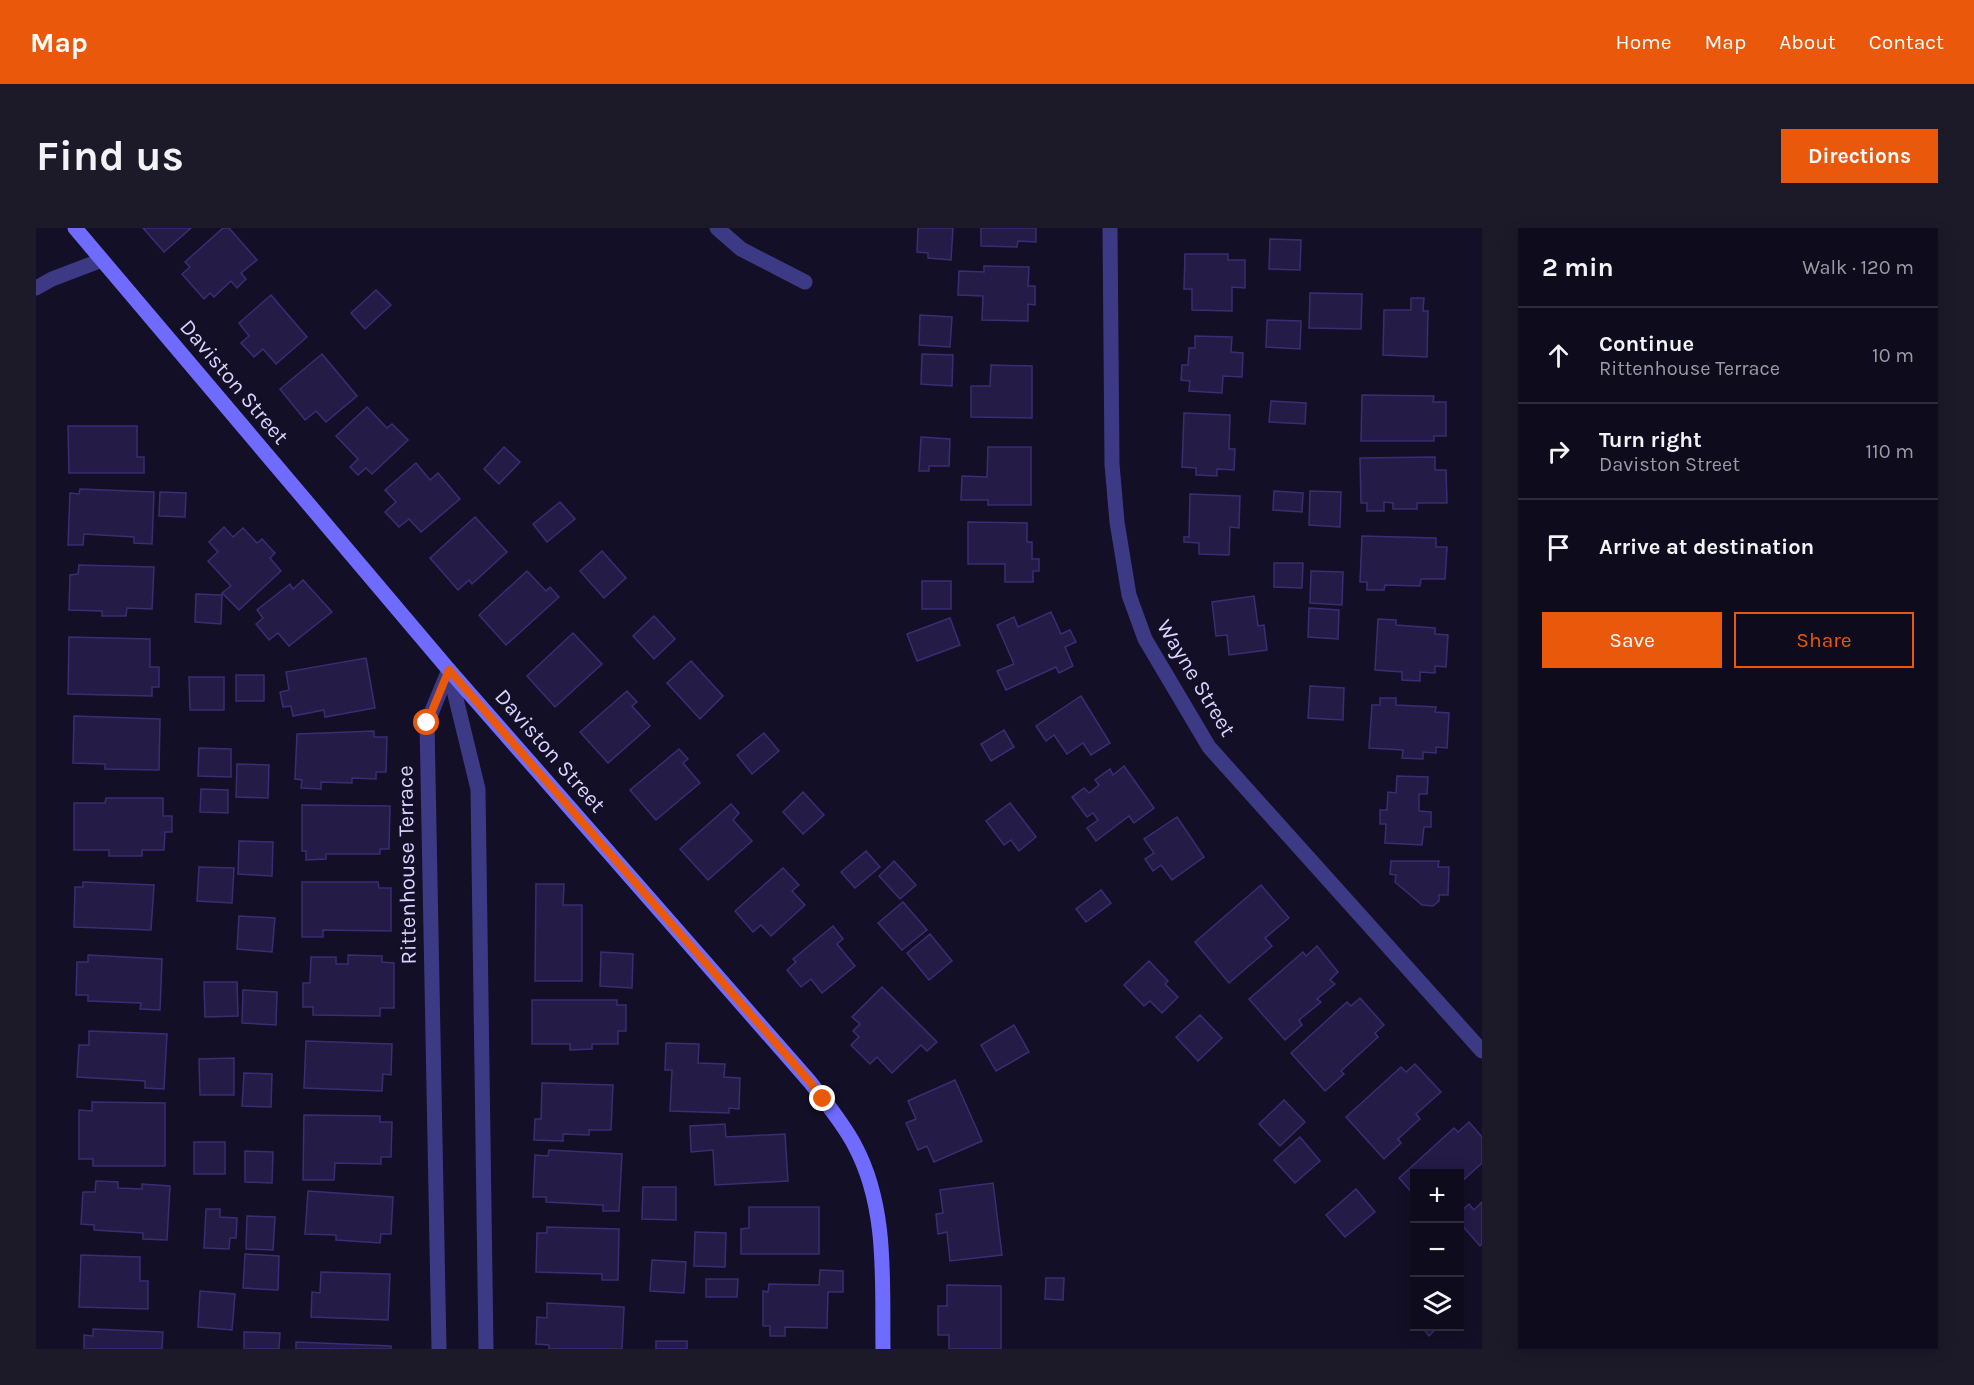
<!DOCTYPE html>
<html lang="en">
<head>
<meta charset="utf-8">
<style>
  :root { --surface:#0e0b1c; --page:#1c1929; --text:#f1f3f6; --muted:#9b9ba3; --line:#2e2b3b; --accent:#ea580c }
  body { margin:0; font-family:Karla,sans-serif; background:var(--page); color:var(--text) }
  .controls { position:absolute; right:18px; bottom:18px; display:grid; overflow:hidden; border-radius:0px; box-shadow:0 3px 15px #0003 }
  .controls button { width:54px; height:54px; display:grid; place-items:center; padding:0; border:0; border-bottom:2px solid var(--line); background:var(--surface); color:var(--text); font:30px sans-serif }
  .stop { position:absolute; width:18px; height:18px; margin:-14px; border:4px solid #ea580c; border-radius:50%; background:#fff }
  .stop.end { background:#ea580c; border-color:#fff; box-shadow:0 2px 6px #0008 }
  .list { margin:0; padding:0; list-style:none }
  h2 { display:flex; justify-content:space-between; align-items:center; height:78px; margin:0; padding:0 24px; font-size:26px }
  h2 small { font-size:20px; font-weight:400; color:var(--muted) }
  .list li { display:grid; grid-template-columns:39px 1fr auto; gap:18px; align-items:center; box-sizing:border-box; height:96px; padding:0 24px; border-top:2px solid var(--line) }
  .list b { display:block; font-size:22px; white-space:nowrap }
  .list p { margin:0; font-size:20px; white-space:nowrap; color:var(--muted) }
  .list em { font-size:20px; font-style:normal; color:var(--muted) }
  .actions { display:flex; gap:12px; padding:18px 24px }
  .actions a { flex:1; padding:14px 0; border:2px solid var(--accent); border-radius:0px; text-align:center; font-size:21px; color:var(--accent) }
  .actions .main { background:var(--accent); color:#fff }
  .icon { flex:none; width:33px; height:33px; fill:none; stroke:currentColor; stroke-width:2; stroke-linecap:round; stroke-linejoin:round }
  .map { position:relative; flex:none; width:1446px; height:1121px; overflow:hidden; border-radius:0px }
  header { display:flex; align-items:center; gap:36px; box-sizing:border-box; height:84px; padding:0 30px; background:var(--accent); color:#fff }
  header strong { font-size:28px }
  nav { display:flex; gap:33px; margin-inline-start:auto; font-size:21px }
  .intro { display:flex; align-items:center; justify-content:space-between; box-sizing:border-box; height:144px; padding:0 36px }
  h1 { margin:0; font-size:42px }
  .button { padding:15px 27px; border-radius:0px; background:var(--accent); color:#fff; font-size:21px; font-weight:700 }
  main { display:flex; gap:36px; padding:0 36px }
  aside { flex:1; background:var(--surface); border-radius:0px; box-shadow:0 3px 15px #0003 }
  .map>svg:first-child { display:block }
</style>
</head>
<body>
<header>
<strong>Map</strong>
<nav><a>Home</a><a>Map</a><a>About</a><a>Contact</a></nav>
</header>
<div class="intro"><h1>Find us</h1><a class="button">Directions</a></div>
<main>
<div class="map">
<svg width="1446" height="1121" viewBox="0 0 1446 1121">
  <rect width="100%" height="100%" fill="#130f26"/>
  <g fill="#241b47" stroke="#3b2d73" stroke-width="1.5">
    <polygon points="107,0 155,0 128,24"/>
    <polygon points="187,0 193,0 221,32 205,45 210,51 201,60 195,53 178,69 174,65 168,71 146,46 154,39 149,34"/>
    <polygon points="882,0 917,0 915,32 892,30 892,25 881,24"/>
    <polygon points="945,0 1000,0 1000,14 982,13 981,19 945,18"/>
    <polygon points="1234,11 1265,12 1264,42 1233,41"/>
    <polygon points="1149,26 1192,26 1192,32 1209,32 1209,60 1196,59 1196,83 1156,82 1156,61 1148,61"/>
    <polygon points="948,38 993,39 992,58 999,58 999,77 992,76 992,93 946,92 947,68 922,67 923,43 948,44"/>
    <polygon points="340,62 355,77 329,101 315,85"/>
    <polygon points="1274,65 1326,66 1325,101 1273,100"/>
    <polygon points="235,67 271,109 240,136 227,121 218,129 205,115 213,108 203,95"/>
    <polygon points="1375,70 1388,70 1387,83 1392,83 1391,129 1347,127 1348,82 1375,82"/>
    <polygon points="884,87 916,89 914,119 883,117"/>
    <polygon points="1231,92 1265,93 1264,121 1230,119"/>
    <polygon points="1159,108 1196,109 1195,124 1207,125 1206,149 1187,148 1186,165 1153,163 1154,153 1145,152 1146,137 1152,137 1153,120 1159,120"/>
    <polygon points="286,126 321,168 290,194 280,183 269,192 244,161"/>
    <polygon points="886,126 917,127 916,158 885,156"/>
    <polygon points="955,137 996,138 996,190 935,189 935,158 954,158"/>
    <polygon points="1326,167 1398,168 1397,174 1410,174 1410,208 1398,208 1398,213 1325,213"/>
    <polygon points="1235,173 1270,175 1269,196 1233,194"/>
    <polygon points="331,179 351,200 356,196 372,212 336,246 330,240 322,247 314,239 322,231 300,208"/>
    <polygon points="1148,185 1194,187 1193,221 1199,221 1198,242 1181,241 1181,248 1160,247 1160,240 1146,239"/>
    <polygon points="32,198 101,198 101,229 108,229 108,245 33,245"/>
    <polygon points="885,209 914,211 913,238 893,238 893,243 883,243"/>
    <polygon points="468,219 484,234 463,256 448,241"/>
    <polygon points="952,219 995,219 995,277 952,277 952,272 925,272 926,248 951,249"/>
    <polygon points="1399,229 1399,242 1410,242 1411,275 1381,275 1381,281 1357,281 1357,275 1348,274 1348,283 1331,283 1331,275 1325,275 1324,230"/>
    <polygon points="380,235 394,252 402,245 424,271 385,304 373,291 363,299 349,284 360,274 349,262"/>
    <polygon points="44,261 118,264 116,316 98,315 98,309 48,306 47,317 32,317 34,265 43,266"/>
    <polygon points="1238,263 1267,265 1266,284 1237,282"/>
    <polygon points="1274,263 1305,264 1304,299 1273,297"/>
    <polygon points="124,264 150,265 149,289 123,288"/>
    <polygon points="1154,266 1204,268 1203,300 1194,299 1193,327 1163,326 1163,315 1148,314 1148,309 1153,309"/>
    <polygon points="524,274 539,291 511,314 497,296"/>
    <polygon points="439,289 471,324 436,356 433,352 422,362 394,330"/>
    <polygon points="932,294 991,295 991,314 996,314 996,331 1003,331 1003,343 997,343 997,354 969,354 969,336 932,336"/>
    <polygon points="188,299 197,309 207,300 221,315 226,311 239,325 234,330 245,343 203,382 186,365 195,358 172,333 182,324 173,314"/>
    <polygon points="1326,308 1400,310 1400,319 1411,319 1409,351 1385,351 1384,358 1349,357 1348,362 1331,362 1331,354 1324,354"/>
    <polygon points="566,323 590,350 568,370 544,343"/>
    <polygon points="1238,335 1267,335 1266,360 1238,359"/>
    <polygon points="43,337 118,339 116,381 91,380 90,388 66,388 66,383 33,382 34,347 42,346"/>
    <polygon points="491,343 510,363 514,359 523,369 470,417 443,387"/>
    <polygon points="1275,343 1307,344 1306,377 1274,375"/>
    <polygon points="267,352 296,384 253,418 242,405 233,412 220,396 227,390 221,382 254,356 257,361"/>
    <rect x="886" y="353" width="29" height="28"/>
    <polygon points="160,366 186,367 185,396 159,394"/>
    <polygon points="1218,368 1222,398 1228,397 1231,422 1193,427 1191,407 1180,408 1176,374"/>
    <polygon points="1273,380 1303,382 1302,411 1272,409"/>
    <polygon points="1015,384 1025,406 1034,402 1040,414 1029,419 1037,438 1023,445 1020,439 970,462 961,443 978,436 961,397 978,389 982,399"/>
    <polygon points="618,388 639,411 618,431 597,408"/>
    <polygon points="914,390 924,417 881,433 871,406"/>
    <polygon points="1342,391 1360,392 1360,397 1399,400 1399,406 1412,407 1410,439 1399,438 1399,445 1384,444 1384,453 1366,452 1366,444 1339,442"/>
    <polygon points="537,405 566,436 519,479 491,448"/>
    <polygon points="33,409 114,411 114,439 123,439 123,459 116,459 116,468 32,466"/>
    <polygon points="330,430 339,480 289,489 288,482 257,488 255,478 247,479 244,464 253,462 250,444"/>
    <polygon points="655,433 687,468 664,491 631,455"/>
    <rect x="200" y="447" width="28" height="26"/>
    <polygon points="153,449 188,449 188,482 154,482"/>
    <polygon points="1274,458 1308,460 1307,492 1272,490"/>
    <polygon points="591,463 601,474 596,478 614,498 572,535 544,504"/>
    <polygon points="1045,468 1074,515 1055,527 1047,515 1031,526 1018,507 1010,513 1000,498"/>
    <polygon points="1344,470 1360,470 1360,477 1400,479 1399,484 1413,485 1411,520 1400,519 1400,525 1387,524 1387,531 1366,530 1367,522 1333,520 1336,477 1344,477"/>
    <polygon points="38,488 124,491 123,542 69,541 69,536 37,535"/>
    <polygon points="968,502 978,519 955,533 945,516"/>
    <polygon points="338,503 338,509 351,509 350,544 340,544 340,551 316,550 316,555 285,554 285,561 265,560 266,552 259,551 261,506"/>
    <polygon points="728,505 743,523 716,546 701,527"/>
    <polygon points="163,520 195,521 195,549 162,548"/>
    <polygon points="643,521 652,531 647,535 664,555 620,592 594,562"/>
    <polygon points="201,536 233,537 232,570 200,569"/>
    <polygon points="1088,538 1118,580 1098,595 1093,588 1060,613 1051,600 1062,592 1057,585 1051,589 1036,569 1048,560 1053,565 1063,557 1059,552 1074,541 1077,547"/>
    <polygon points="1361,548 1392,549 1391,566 1383,566 1383,583 1395,584 1395,599 1388,599 1386,617 1349,615 1350,596 1344,596 1344,582 1351,582 1352,564 1360,565"/>
    <polygon points="165,561 192,562 192,585 164,584"/>
    <polygon points="767,564 788,587 767,606 747,584"/>
    <polygon points="70,570 127,570 127,588 136,588 136,604 129,604 128,622 106,622 106,628 73,628 73,622 38,622 38,575 69,575"/>
    <polygon points="974,575 1000,609 983,623 975,612 968,617 950,593"/>
    <polygon points="695,576 703,585 697,592 716,613 672,652 644,621"/>
    <polygon points="266,577 354,578 353,621 344,621 344,626 290,626 290,631 270,632 270,623 266,623"/>
    <polygon points="1141,589 1168,629 1136,652 1125,637 1117,643 1109,631 1118,625 1108,611"/>
    <polygon points="203,613 237,614 236,648 202,646"/>
    <polygon points="830,623 844,639 819,660 805,644"/>
    <polygon points="858,633 880,657 864,671 843,648"/>
    <polygon points="1355,633 1403,633 1402,639 1413,639 1412,667 1403,667 1403,673 1397,678 1386,677 1359,654 1360,647 1354,646"/>
    <polygon points="163,639 198,640 196,675 161,673"/>
    <polygon points="747,640 763,657 756,663 769,677 735,708 725,697 717,704 699,683"/>
    <polygon points="47,654 118,657 115,702 38,699 39,659 47,659"/>
    <polygon points="266,654 342,654 343,660 355,660 355,703 287,702 287,709 266,709"/>
    <polygon points="500,656 528,656 527,677 546,677 546,753 499,753"/>
    <polygon points="1225,657 1253,690 1229,710 1236,718 1193,755 1159,714"/>
    <polygon points="1065,662 1075,675 1050,694 1040,681"/>
    <polygon points="867,674 891,702 866,722 842,695"/>
    <polygon points="203,688 239,690 236,724 201,721"/>
    <polygon points="797,698 807,711 801,716 819,738 786,765 775,751 765,759 751,742 760,734 757,731"/>
    <polygon points="894,706 916,733 893,752 871,725"/>
    <polygon points="1281,718 1302,744 1294,752 1299,756 1281,771 1285,774 1263,792 1266,797 1249,812 1213,771 1267,724 1270,728"/>
    <polygon points="565,724 597,726 596,760 564,758"/>
    <polygon points="52,727 126,731 124,782 104,781 105,775 52,773 52,767 40,767 41,734 52,734"/>
    <polygon points="312,727 346,728 346,734 358,735 358,780 344,780 344,788 277,787 277,779 267,779 267,755 274,755 275,729 300,729 300,736 312,736"/>
    <polygon points="1113,733 1132,753 1129,756 1142,769 1126,785 1114,773 1108,778 1088,757"/>
    <polygon points="168,754 201,754 202,788 169,789"/>
    <polygon points="846,759 901,814 891,823 885,817 856,845 841,829 834,836 815,817 823,809 817,803 824,796 816,789"/>
    <polygon points="207,762 241,764 240,797 206,795"/>
    <polygon points="1324,770 1348,797 1339,805 1342,809 1305,843 1308,846 1289,863 1255,825 1311,774 1315,778"/>
    <polygon points="496,772 581,772 581,777 590,777 590,803 582,803 582,816 556,816 556,821 534,822 534,816 496,816"/>
    <polygon points="1164,787 1186,810 1162,833 1140,809"/>
    <polygon points="978,797 993,824 960,843 945,817"/>
    <polygon points="53,803 131,806 128,861 109,860 109,853 41,849 43,817 53,817"/>
    <polygon points="270,813 356,816 355,847 347,846 346,863 268,860"/>
    <polygon points="630,815 663,816 662,835 689,836 688,849 704,850 703,881 693,880 693,885 634,883 636,842 629,842"/>
    <polygon points="198,830 198,867 164,867 163,831"/>
    <polygon points="1379,836 1405,864 1380,886 1384,891 1362,911 1365,915 1348,931 1310,889 1365,839 1370,844"/>
    <polygon points="208,845 236,846 235,879 206,878"/>
    <polygon points="919,852 946,913 898,934 891,918 882,922 870,895 880,891 872,873"/>
    <polygon points="506,855 577,857 575,902 553,902 553,907 527,906 527,913 498,912 499,891 505,891"/>
    <polygon points="1248,872 1269,894 1244,918 1223,896"/>
    <polygon points="56,874 129,875 129,938 57,938 57,931 43,931 43,882 56,883"/>
    <polygon points="268,887 344,888 344,894 356,894 355,929 345,929 345,936 299,935 298,952 267,952"/>
    <polygon points="1433,894 1446,909 1446,935 1424,955 1424,946 1378,946 1378,967 1363,950 1418,900 1422,904"/>
    <polygon points="689,896 690,909 749,906 752,953 679,957 677,922 655,924 654,898"/>
    <polygon points="1264,909 1284,933 1259,955 1238,932"/>
    <rect x="158" y="914" width="31" height="32"/>
    <polygon points="513,922 586,926 583,983 567,983 567,977 510,974 510,969 497,969 499,927 512,928"/>
    <polygon points="209,923 237,924 236,955 209,954"/>
    <polygon points="60,953 82,954 82,960 106,961 106,956 134,958 131,1012 107,1011 107,1005 58,1002 58,997 45,996 47,964 59,964"/>
    <polygon points="957,955 966,1027 914,1033 911,1004 902,1006 900,986 907,985 904,962"/>
    <polygon points="607,959 640,959 640,992 606,991"/>
    <polygon points="1320,961 1339,984 1309,1009 1290,987"/>
    <polygon points="272,963 357,969 355,1006 345,1006 344,1015 300,1012 300,1007 269,1006"/>
    <polygon points="1446,974 1446,1016 1444,1018 1424,995 1424,984 1433,976 1438,982"/>
    <polygon points="713,979 783,979 783,1026 705,1026 705,1001 713,1000"/>
    <polygon points="170,981 184,981 184,989 201,990 200,1010 194,1010 193,1021 168,1020"/>
    <polygon points="211,988 239,989 237,1022 210,1021"/>
    <polygon points="511,999 583,1001 582,1052 566,1052 566,1046 500,1044 501,1005 511,1005"/>
    <polygon points="659,1004 690,1005 689,1039 658,1038"/>
    <polygon points="209,1026 243,1028 242,1062 207,1060"/>
    <polygon points="45,1027 104,1029 104,1053 112,1053 112,1081 43,1079"/>
    <polygon points="616,1032 650,1034 648,1065 614,1063"/>
    <polygon points="784,1042 807,1043 807,1064 792,1064 791,1100 749,1099 749,1108 734,1108 734,1098 727,1098 727,1063 732,1064 733,1056 783,1057"/>
    <polygon points="285,1044 354,1046 352,1092 275,1089 276,1064 284,1065"/>
    <polygon points="1010,1050 1028,1050 1027,1072 1009,1071"/>
    <polygon points="670,1051 702,1051 701,1069 670,1069"/>
    <polygon points="911,1057 965,1058 965,1121 913,1121 913,1107 902,1107 902,1078 911,1078"/>
    <polygon points="164,1063 199,1066 196,1102 162,1099"/>
    <polygon points="511,1075 588,1079 586,1121 513,1121 513,1117 500,1116 501,1089 511,1090"/>
    <polygon points="1385,1098 1403,1098 1393,1108"/>
    <polygon points="57,1101 127,1104 126,1121 48,1121 48,1107 57,1108"/>
    <polygon points="208,1104 244,1105 243,1121 208,1121"/>
    <rect x="620" y="1113" width="31" height="8"/>
    <polygon points="260,1114 355,1118 355,1121 260,1121"/>
  </g>
  <g fill="none" stroke-linecap="round" stroke-linejoin="round">
    <g stroke="#3d3a85" stroke-width="15">
      <polyline points="681,0 705,21 769,54"/>
      <polyline points="1074,0 1076,236 1081,294 1093,367 1109,411 1173,519 1446,823"/>
      <polyline points="413,442 442,561 450,1121"/>
      <polyline points="403,1121 391,495 413,442"/>
    </g>
    <polyline stroke="#3d3a85" stroke-width="15" points="0,60 16,51 66,32"/>
    <path stroke="#6f6bff" stroke-width="15" d="M39 0 413 442 774 854C790 875 807 895 819 918 852 980 846 1053 847 1121"/>
  </g>
  <g fill="none" stroke-linecap="round" stroke-linejoin="round">
    <polyline stroke="#ea580c" stroke-width="8" points="391,495 413,442 774,854 787,871"/>
  </g>
  <g text-anchor="middle" dominant-baseline="central" stroke-width="6" stroke-linejoin="round" paint-order="stroke">
    <g font-size="22" fill="#d9d4ff" stroke="#130f26">
      <text transform="translate(198 154) rotate(50)">Daviston Street</text>
      <text transform="translate(1160 450) rotate(59)">Wayne Street</text>
      <text transform="translate(514 523) rotate(49)">Daviston Street</text>
      <text transform="translate(371 637) rotate(-91)">Rittenhouse Terrace</text>
    </g>
  </g>
</svg>
<div class="controls">
<button>+</button>
<button>−</button>
<button><svg class="icon" aria-label="layers" viewBox="0 0 24 24"><path d="M12 4l9 5-9 5-9-5zM3 14l9 5 9-5"/></svg></button>
</div>
<div class="stop" style="left:391px;top:495px"></div>
<div class="stop end" style="left:787px;top:871px"></div>
</div>
<aside>
<h2>2 min<small>Walk · 120 m</small></h2>
<ul class="list">
<li><svg class="icon" aria-label="ahead" viewBox="0 0 24 24"><path d="M12 20V5M6 11l6-6 6 6"/></svg><div><b>Continue</b><p>Rittenhouse Terrace</p></div><em>10 m</em></li>
<li><svg class="icon" aria-label="right" viewBox="0 0 24 24"><path d="M7 20v-9h11M14 6l5 5-5 5"/></svg><div><b>Turn right</b><p>Daviston Street</p></div><em>110 m</em></li>
<li><svg class="icon" aria-label="arrive" viewBox="0 0 24 24"><path d="M6 21V4h12l-3 4 3 4H6"/></svg><div><b>Arrive at destination</b></div></li>
</ul>
<div class="actions"><a class="main">Save</a><a>Share</a></div>
</aside>
</main>
</body>
</html>
